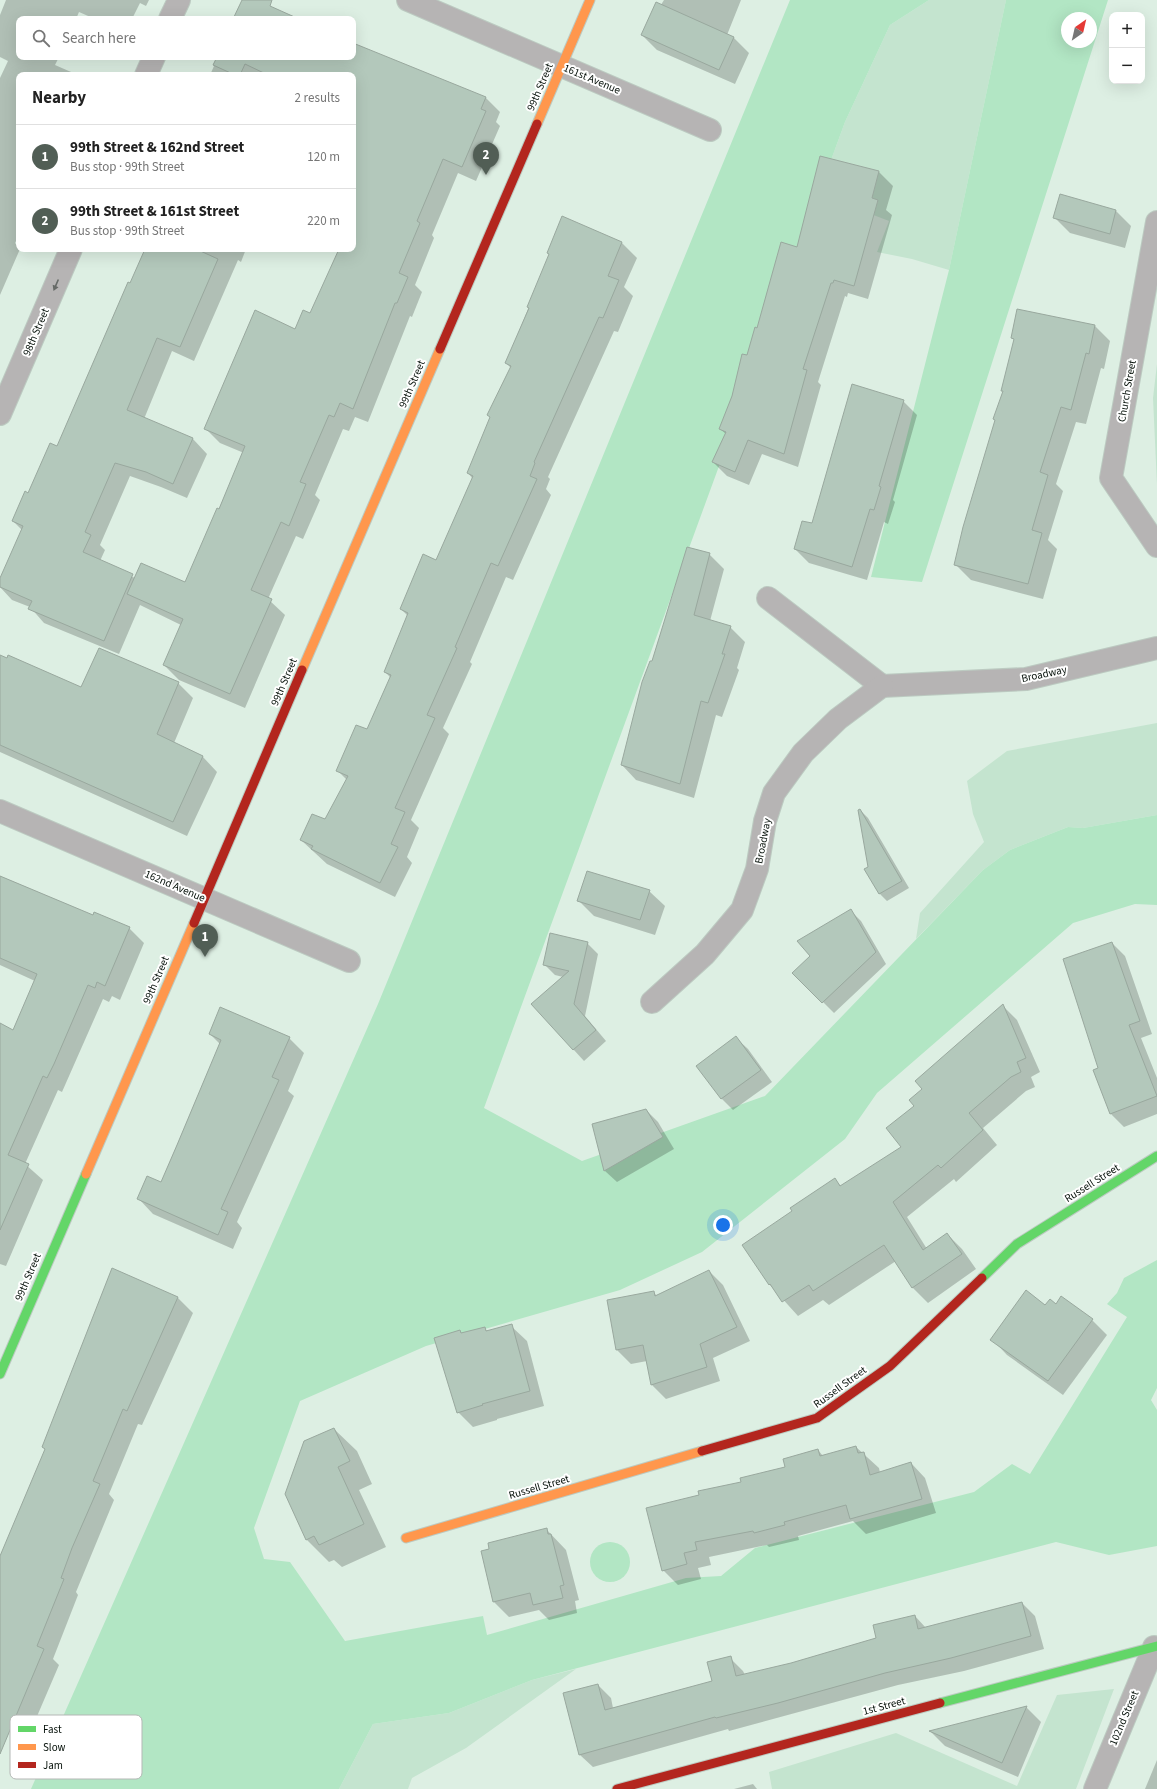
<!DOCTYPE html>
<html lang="en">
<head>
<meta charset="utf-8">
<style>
  :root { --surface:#fff; --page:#f6f6f6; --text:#222; --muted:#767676; --line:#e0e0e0; --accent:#515e55 }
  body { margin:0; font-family:"Source Sans 3",sans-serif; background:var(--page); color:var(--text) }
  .controls { position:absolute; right:12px; top:12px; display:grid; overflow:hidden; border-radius:8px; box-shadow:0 4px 16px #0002 }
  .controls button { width:36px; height:36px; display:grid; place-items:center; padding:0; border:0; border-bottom:1px solid var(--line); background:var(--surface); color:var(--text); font:20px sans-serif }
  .compass { position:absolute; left:1061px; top:12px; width:36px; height:36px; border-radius:50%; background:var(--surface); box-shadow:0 4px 16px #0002; rotate:34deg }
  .you { position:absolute; left:723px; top:1225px; width:14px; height:14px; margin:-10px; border:3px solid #fff; border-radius:50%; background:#1a73e8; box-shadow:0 0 0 6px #1a73e833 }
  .badge { display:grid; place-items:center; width:26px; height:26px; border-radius:50%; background:var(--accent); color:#fff; font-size:13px; font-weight:700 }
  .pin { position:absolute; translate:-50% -33px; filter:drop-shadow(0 1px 2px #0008) }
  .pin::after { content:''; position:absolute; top:21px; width:14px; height:12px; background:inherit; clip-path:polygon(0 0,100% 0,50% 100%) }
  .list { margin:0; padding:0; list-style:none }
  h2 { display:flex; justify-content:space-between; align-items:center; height:52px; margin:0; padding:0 16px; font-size:17px }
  h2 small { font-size:13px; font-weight:400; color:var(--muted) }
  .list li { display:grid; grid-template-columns:26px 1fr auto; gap:12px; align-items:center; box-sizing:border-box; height:64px; padding:0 16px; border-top:1px solid var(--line) }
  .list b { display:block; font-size:15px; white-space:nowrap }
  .list p { margin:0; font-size:13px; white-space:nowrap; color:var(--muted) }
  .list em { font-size:13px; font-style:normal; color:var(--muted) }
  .icon { flex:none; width:22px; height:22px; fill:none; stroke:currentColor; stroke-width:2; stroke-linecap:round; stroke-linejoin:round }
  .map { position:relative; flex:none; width:1157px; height:1789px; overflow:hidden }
  .search { position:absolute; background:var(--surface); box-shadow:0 4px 16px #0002; left:16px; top:16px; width:340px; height:44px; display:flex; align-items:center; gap:10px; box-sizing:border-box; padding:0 14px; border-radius:8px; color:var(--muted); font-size:15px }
  .panel { position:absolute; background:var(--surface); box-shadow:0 4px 16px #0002; left:16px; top:72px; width:340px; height:180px; border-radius:8px }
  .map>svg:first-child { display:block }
</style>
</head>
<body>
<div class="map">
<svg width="1157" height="1789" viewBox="0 0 1157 1789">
  <rect width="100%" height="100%" fill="#ddefe3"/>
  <g fill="#c4e4cf">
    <polygon points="929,0 1006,0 949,270 912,259 877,252 889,221 863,211 816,201 845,122 890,25"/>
    <polygon points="1157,364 1157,485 1153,398"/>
    <polygon points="1157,723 1157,815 1083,828 1068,827 1010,850 983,870 916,939 920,913 984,842 973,814 967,781 1007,751"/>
    <polygon points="576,1669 466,1748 412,1778 408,1789 339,1789 373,1724 449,1713 532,1680"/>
    <polygon points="1114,1689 1076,1789 772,1789 769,1772 896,1733 1017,1786 1057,1695"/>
  </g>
  <g fill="#b2e6c4" fill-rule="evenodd">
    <polygon points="790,0 929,0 890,25 845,122 484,1108 582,1161 765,1096 983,870 1010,850 1068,827 1083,828 1157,815 1157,905 1135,904 1073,923 877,1093 845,1139 702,1252 620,1290 426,1346 300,1401 254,1528 264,1559 290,1562 345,1641 483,1616 487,1635 686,1578 721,1576 755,1548 974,1492 1012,1464 1030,1474 1127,1317 1107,1304 1117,1293 1124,1278 1157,1260 1157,1388 1151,1400 1157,1410 1157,1546 1109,1555 1056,1542 532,1680 449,1713 373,1724 339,1789 31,1789 378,1004"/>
    <path d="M1006 0H1108L922 582 871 577 949 270ZM1067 18H1091V42H1067Z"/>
    <circle cx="610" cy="1562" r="20"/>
  </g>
  <g fill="#0003">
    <polygon points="6,0 149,0 146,6 140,3 132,19 95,19 79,12 76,19 19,19 19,57 59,57 55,65 78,75 19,75 19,235 15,243 20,249 0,295 0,78 8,61 0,57 0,15"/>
    <polygon points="664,0 741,0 727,35 734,38 749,53 735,84 657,50 642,35"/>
    <polygon points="353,44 486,98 500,112 496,122 500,126 476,181 458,173 432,235 434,238 415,285 422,292 412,317 410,316 368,422 355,417 349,431 343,429 315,495 320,500 303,539 296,536 268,599 285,615 245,708 179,680 164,665 181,625 140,605 119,654 44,623 30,607 12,600 0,587 0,581 22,530 13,521 58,448 146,249 246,249 241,262 238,260 194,361 172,351 144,419 193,439 207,454 187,498 161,487 130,476 100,545 105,550 100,561 135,578 185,584 244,453 220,443 205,428 311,315 339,249 353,249 353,75 210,75 218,57 353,57"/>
    <polygon points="879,172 893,186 886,210 892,215 868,299 848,293 847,297 845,296 818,382 821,385 798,467 762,454 749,485 727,476 713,462 726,434 720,429 758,329 797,248"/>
    <polygon points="1116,211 1131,226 1125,248 1070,233 1055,218"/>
    <polygon points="622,243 637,258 624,287 633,296 618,332 614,331 548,477 550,479 546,489 551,495 513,580 506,577 470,662 472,664 443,728 449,734 411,820 419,828 407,857 412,863 395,897 327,864 301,840 325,821 347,780 338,771 367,731 391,678 385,672 408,616 401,609 437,561 473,479 468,473 511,368 506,363 550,255 548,253"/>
    <polygon points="1095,326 1110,341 1104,369 1101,368 1086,424 1076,422 1056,484 1063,491 1048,540 1057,549 1043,599 971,580 956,565 1003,392 1002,390 1015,340 1012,338"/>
    <polygon points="903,401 917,415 893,500 895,502 888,524 884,522 867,580 809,563 795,549"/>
    <polygon points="709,554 724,569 710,621 730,627 745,642 737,668 739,670 722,717 716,715 694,798 636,780 622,765 653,663"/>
    <polygon points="0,656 82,688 178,683 193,698 174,743 203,757 217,772 187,836 0,752"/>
    <polygon points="860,810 868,818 909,888 887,901 880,894 865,870 869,868"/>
    <polygon points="0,876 94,916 129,928 144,943 120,1000 112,996 109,1002 103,999 62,1092 58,1090 25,1164 43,1180 6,1266 0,1264 0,1029 14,1031 35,981 0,965"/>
    <polygon points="649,891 665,906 655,935 594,916 579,901"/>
    <polygon points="850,910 861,921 886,964 834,1013 794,973 811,957"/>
    <polygon points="587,943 598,954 585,1016 606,1041 584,1061 532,1004 563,977 555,975 544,964"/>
    <polygon points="1112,943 1125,956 1152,1034 1141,1038 1157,1078 1157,1114 1124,1127 1111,1114 1094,1071 1100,1069"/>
    <polygon points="1002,1005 1017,1020 1040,1072 1031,1077 1035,1087 1026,1091 983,1128 997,1145 956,1182 954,1179 907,1217 927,1249 947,1234 962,1249 976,1269 928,1303 913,1288 896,1261 829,1305 823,1300 798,1316 770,1285 744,1245 794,1211 835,1180 842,1187 903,1147 915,1106 924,1089"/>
    <polygon points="210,1034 289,1038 304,1053 288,1091 294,1096 237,1222 242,1228 233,1249 153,1214 138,1198 161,1183 220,1044"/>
    <polygon points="736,1038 748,1049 772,1082 733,1110 721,1098"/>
    <polygon points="646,1110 658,1122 674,1149 617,1182 605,1171 593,1124"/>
    <polygon points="112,1269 178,1298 193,1313 142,1425 138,1424 109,1494 114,1500 76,1592 78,1595 53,1659 59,1665 32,1728 0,1715 0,1559 46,1450 43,1447"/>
    <polygon points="709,1271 723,1285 750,1341 713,1358 720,1381 666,1399 652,1385 647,1361 631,1364 617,1350 653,1292 657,1296"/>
    <polygon points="1056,1305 1092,1320 1107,1335 1063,1395 1007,1355 992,1339 1046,1306"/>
    <polygon points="511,1326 527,1341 544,1406 497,1419 497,1420 473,1427 458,1412 460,1331 462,1334 484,1328 488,1332"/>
    <polygon points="334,1429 357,1451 372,1484 359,1490 386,1547 342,1567 334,1560 329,1562 306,1539"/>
    <polygon points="856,1447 879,1468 880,1473 911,1463 925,1478 936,1513 866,1534 853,1521 798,1536 799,1540 769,1547 767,1545 709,1557 711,1565 698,1568 701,1579 678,1585 663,1570 700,1496 787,1468 818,1450 823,1456"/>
    <polygon points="546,1529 566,1550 579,1600 575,1601 577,1613 549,1620 539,1610 509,1617 494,1602"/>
    <polygon points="1022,1603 1035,1616 1044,1649 964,1671 898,1685 729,1731 728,1729 593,1767 580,1755 598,1685 611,1698 613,1708 713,1682 730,1658 743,1671 745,1675 791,1664 878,1639 915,1616 926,1628"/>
    <polygon points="1026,1707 1041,1722 1018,1777 945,1746 931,1732"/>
    <polygon points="1157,1760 1157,1789 1145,1789"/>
    <polygon points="753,1784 757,1789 734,1789"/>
  </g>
  <g fill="#b3c8bb" stroke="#99a89e">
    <polygon points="242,0 272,0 270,6 299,19 233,19"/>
    <polygon points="656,2 734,37 719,70 641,35"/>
    <polygon points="353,43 486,97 481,109 486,111 462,167 443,159 417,221 420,223 399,273 408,277 397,303 395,303 353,409 340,403 334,417 329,415 300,482 306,484 289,526 281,522 251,590 272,599 230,694 163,665 183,619 127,594 141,563 185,582 217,508 219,509 245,446 204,429 255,310 295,329 303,310 310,313 339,249 353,249 353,75 268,75 245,64 240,75 235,75 213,65 217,57 353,57"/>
    <polygon points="820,156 879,171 872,198 878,200 854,286 834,280 833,283 831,283 803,369 807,370 784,454 748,440 735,472 712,462 726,432 719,429 732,396 742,354 747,355 755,327 757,328 781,242 797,247"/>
    <polygon points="1060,194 1116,210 1110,234 1053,218"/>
    <polygon points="562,216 622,242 608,276 619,280 603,318 599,317 534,462 535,463 530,476 537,479 498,566 491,563 455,647 457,648 427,715 435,718 395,808 405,812 391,844 398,847 380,883 311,849 313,846 300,840 312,814 325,819 348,776 336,771 356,725 367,729 391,675 384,672 408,613 400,609 423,554 436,560 473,476 467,473 490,417 487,415 511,366 505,363 529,308 527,307 549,254 547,253"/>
    <polygon points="145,249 196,249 218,259 180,347 157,338 127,410 193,438 173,484 146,472 115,463 85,532 91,535 83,552 133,574 104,641 28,609 32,601 0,587 0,578 23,526 12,521 25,491 28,493 50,443 57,446 128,282 130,283"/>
    <polygon points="1017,309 1095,325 1089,354 1086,353 1071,410 1061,407 1040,472 1048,475 1032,530 1042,533 1028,584 954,565 963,527 995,420 993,419 1003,391 1001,391 1014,339 1011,338"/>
    <polygon points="852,384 904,400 879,486 881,487 874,510 870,509 852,567 794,549 802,521 812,523"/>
    <polygon points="687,547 710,553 694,615 731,626 722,654 725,654 708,703 701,701 680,784 621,765 642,682 650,661 652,661"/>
    <polygon points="99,648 179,682 157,734 203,756 173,822 0,745 0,655 7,658 8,655 81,687"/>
    <polygon points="860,809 902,881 879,894 864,869 868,867 858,810"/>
    <polygon points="587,871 650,890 640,920 577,901"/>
    <polygon points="0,876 93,915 94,912 130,927 105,986 97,982 95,988 88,985 54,1064 47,1078 43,1076 8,1155 29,1164 0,1230 0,1023 13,1030 37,974 0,958"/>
    <polygon points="851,909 876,952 822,1003 792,973 810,956 797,941"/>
    <polygon points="550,933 588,942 574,1004 596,1030 573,1050 531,1004 569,971 543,965"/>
    <polygon points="1112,942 1140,1021 1129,1025 1157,1096 1110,1114 1093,1070 1098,1068 1063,959"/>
    <polygon points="1003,1004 1026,1058 1017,1062 1021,1072 1011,1077 969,1113 983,1130 941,1168 938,1165 893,1202 923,1250 947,1233 962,1254 912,1288 884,1245 813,1291 809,1285 782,1302 770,1284 769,1285 742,1245 792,1211 790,1208 835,1178 840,1186 901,1147 886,1128 914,1106 909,1100 922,1089 915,1081"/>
    <polygon points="220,1007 290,1037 272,1077 279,1080 221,1209 228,1212 218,1235 137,1199 147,1176 161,1182 177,1145 221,1040 209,1034"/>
    <polygon points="736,1036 761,1070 721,1099 696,1066"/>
    <polygon points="646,1109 663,1137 604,1171 592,1124"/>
    <polygon points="112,1268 178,1297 127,1411 123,1409 93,1481 100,1484 72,1548 61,1578 64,1579 37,1646 44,1649 0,1754 0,1556 45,1449 42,1447"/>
    <polygon points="709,1270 737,1327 700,1344 707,1367 651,1385 643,1345 616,1350 607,1300 654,1291 655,1296"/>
    <polygon points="1026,1290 1045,1305 1050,1299 1056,1304 1061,1296 1093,1319 1048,1381 990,1340"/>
    <polygon points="512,1324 530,1391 482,1404 483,1405 457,1413 434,1338 460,1330 461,1333 485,1327 486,1331"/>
    <polygon points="334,1428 350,1461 338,1467 364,1524 319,1545 314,1536 306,1540 285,1494 304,1441"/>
    <polygon points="856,1446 858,1453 864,1452 870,1475 911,1462 922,1499 850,1519 846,1505 784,1522 785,1525 754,1533 753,1531 695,1542 697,1550 684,1553 687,1564 662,1571 646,1508 699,1495 698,1491 741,1482 740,1478 785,1467 783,1459 818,1449 820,1456"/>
    <polygon points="547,1528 548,1534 551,1534 564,1585 560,1586 563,1598 533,1605 530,1593 493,1602 481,1551 489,1549 488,1543"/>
    <polygon points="1022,1602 1031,1636 951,1658 885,1673 778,1703 716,1718 715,1717 579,1755 563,1693 598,1684 605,1710 712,1681 707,1662 731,1656 736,1676 791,1663 876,1638 873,1625 915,1615 918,1629"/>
    <polygon points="1027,1706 1002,1763 929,1731"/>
  </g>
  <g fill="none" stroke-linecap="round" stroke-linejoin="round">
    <g stroke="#bccac1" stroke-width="24">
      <g id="street">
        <polyline points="408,0 710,130"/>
        <polyline points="170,19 179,0"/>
        <polyline points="146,75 154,57"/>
        <polyline points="1157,222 1111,478 1157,546"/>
        <polyline points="0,414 71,249"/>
        <polyline points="768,598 882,686 1026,679 1157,648"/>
        <polyline points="0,811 349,961"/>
        <polyline points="652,1002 705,954 742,910 757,869 765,821 774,793 803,753 838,719 882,686"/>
        <polyline points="1095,1789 1154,1647"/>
      </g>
    </g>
    <g stroke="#bccac1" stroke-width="11">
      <g id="fast">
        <polyline points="982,1278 1017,1244 1157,1156"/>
        <polyline points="0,1374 86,1174"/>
        <polyline points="940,1703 1157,1646"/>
      </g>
    </g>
    <g stroke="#bccac1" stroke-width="11">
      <g id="slow">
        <polyline points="537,124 590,0"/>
        <polyline points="302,670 440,349"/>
        <polyline points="86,1174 194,923"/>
        <polyline points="406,1538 702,1451"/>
      </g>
    </g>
    <g stroke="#bccac1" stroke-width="11">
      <g id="jam">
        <polyline points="440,349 537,124"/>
        <polyline points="194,923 302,670"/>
        <polyline points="702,1451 817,1418 890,1366 982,1278"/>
        <polyline points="617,1789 940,1703"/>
      </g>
    </g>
    <use href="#street" stroke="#b6b4b4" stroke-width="22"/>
    <use href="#fast" stroke="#63d668" stroke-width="9"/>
    <use href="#slow" stroke="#ff974d" stroke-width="9"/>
    <use href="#jam" stroke="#b3261e" stroke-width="9"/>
  </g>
  <defs><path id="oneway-solid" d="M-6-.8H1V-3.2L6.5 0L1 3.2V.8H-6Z"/></defs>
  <use fill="#666a67" href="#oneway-solid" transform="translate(56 285) rotate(113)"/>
  <g text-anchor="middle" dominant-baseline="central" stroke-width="4" stroke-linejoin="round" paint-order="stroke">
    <g font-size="11" fill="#051009" stroke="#fff">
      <text transform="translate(592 79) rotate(23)">161st Avenue</text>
      <text transform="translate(540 87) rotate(-67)">99th Street</text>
      <text transform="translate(36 332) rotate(-67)">98th Street</text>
      <text transform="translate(412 384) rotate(-67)">99th Street</text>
      <text transform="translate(1127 391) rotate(-80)">Church Street</text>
      <text transform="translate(1044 674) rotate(-12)">Broadway</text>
      <text transform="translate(284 682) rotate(-67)">99th Street</text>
      <text transform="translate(763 841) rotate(-79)">Broadway</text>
      <text transform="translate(175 886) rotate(23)">162nd Avenue</text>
      <text transform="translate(156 980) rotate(-67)">99th Street</text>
      <text transform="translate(1092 1183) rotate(-32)">Russell Street</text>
      <text transform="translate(28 1277) rotate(-67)">99th Street</text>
      <text transform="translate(840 1387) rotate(-36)">Russell Street</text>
      <text transform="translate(539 1487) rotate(-16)">Russell Street</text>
      <text transform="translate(884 1706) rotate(-15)">1st Street</text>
      <text transform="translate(1124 1718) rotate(-67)">102nd Street</text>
    </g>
  </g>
  <rect x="10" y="1715" width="132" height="64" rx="6" fill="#fff" stroke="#b4b7b5" stroke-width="1"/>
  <rect x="18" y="1726" width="18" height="6" fill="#63d668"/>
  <rect x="18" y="1744" width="18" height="6" fill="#ff974d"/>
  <rect x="18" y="1762" width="18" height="6" fill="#b3261e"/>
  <g font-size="11" fill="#051009">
    <text x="43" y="1733">Fast</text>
    <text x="43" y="1751">Slow</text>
    <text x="43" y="1769">Jam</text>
  </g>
</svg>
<div class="controls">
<button>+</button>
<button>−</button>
</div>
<svg class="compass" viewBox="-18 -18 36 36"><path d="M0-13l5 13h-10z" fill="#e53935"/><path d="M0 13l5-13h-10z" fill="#767676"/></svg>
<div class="you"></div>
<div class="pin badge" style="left:205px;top:957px">1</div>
<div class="pin badge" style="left:486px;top:175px">2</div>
<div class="search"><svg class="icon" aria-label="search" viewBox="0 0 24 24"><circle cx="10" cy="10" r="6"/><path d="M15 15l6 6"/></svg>Search here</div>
<section class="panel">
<h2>Nearby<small>2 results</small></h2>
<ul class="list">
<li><span class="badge">1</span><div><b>99th Street &amp; 162nd Street</b><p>Bus stop · 99th Street</p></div><em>120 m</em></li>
<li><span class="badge">2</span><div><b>99th Street &amp; 161st Street</b><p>Bus stop · 99th Street</p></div><em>220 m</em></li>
</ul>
</section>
</div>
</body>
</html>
